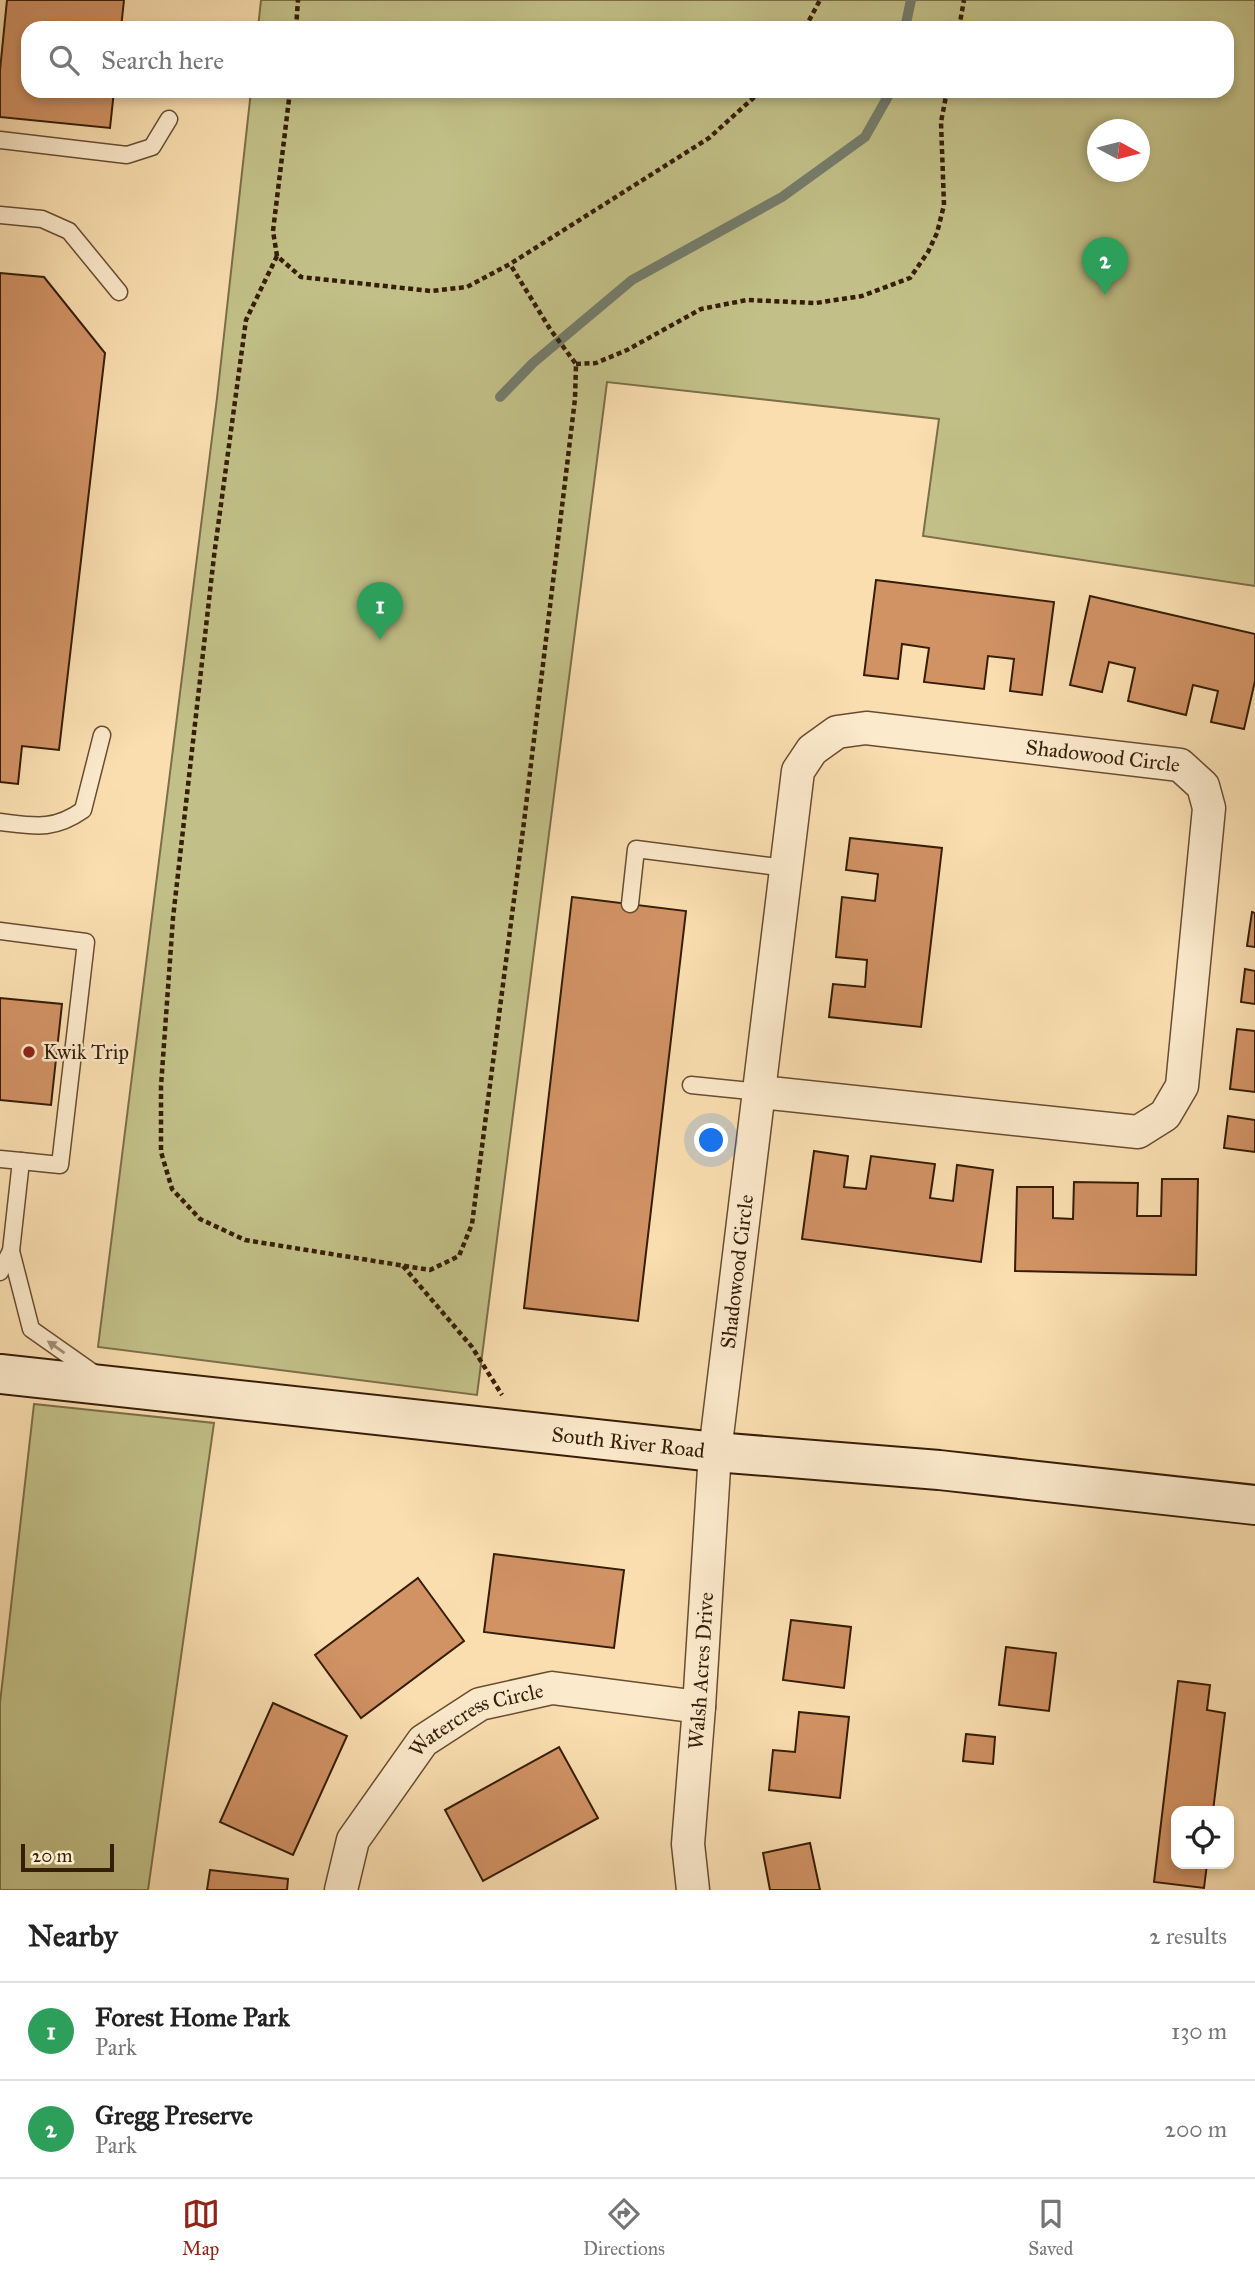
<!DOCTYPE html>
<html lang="en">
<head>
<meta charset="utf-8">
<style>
  :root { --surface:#fff; --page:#f2f2f2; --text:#222; --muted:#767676; --line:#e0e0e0; --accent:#8f2418 }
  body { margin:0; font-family:"IM FELL Great Primer",serif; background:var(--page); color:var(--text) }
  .controls { position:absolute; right:21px; bottom:21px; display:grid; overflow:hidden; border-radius:14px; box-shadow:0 4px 10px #0003 }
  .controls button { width:63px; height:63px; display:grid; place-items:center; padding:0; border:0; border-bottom:2px solid var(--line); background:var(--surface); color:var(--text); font:35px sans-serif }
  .compass { position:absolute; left:1087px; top:119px; width:63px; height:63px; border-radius:50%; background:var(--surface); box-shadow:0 4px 10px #0003; rotate:97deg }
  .scale { position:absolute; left:21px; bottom:18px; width:93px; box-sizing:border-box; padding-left:7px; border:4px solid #361d06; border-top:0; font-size:19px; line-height:24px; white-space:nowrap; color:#361d06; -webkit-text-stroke:5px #fceacc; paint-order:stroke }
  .you { position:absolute; left:712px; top:1141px; width:24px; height:24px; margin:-18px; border:5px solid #fff; border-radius:50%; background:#1a73e8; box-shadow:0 0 0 10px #1a73e833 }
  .badge { display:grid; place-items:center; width:46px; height:46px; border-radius:50%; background:var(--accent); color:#fff; font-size:23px; font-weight:700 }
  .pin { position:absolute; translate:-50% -58px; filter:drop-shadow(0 2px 4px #0008) }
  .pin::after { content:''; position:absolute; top:37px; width:24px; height:21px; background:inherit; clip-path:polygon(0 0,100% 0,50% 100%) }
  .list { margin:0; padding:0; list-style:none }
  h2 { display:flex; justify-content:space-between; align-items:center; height:91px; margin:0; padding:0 28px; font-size:30px }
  h2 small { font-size:23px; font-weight:400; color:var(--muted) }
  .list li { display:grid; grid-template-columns:46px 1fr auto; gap:21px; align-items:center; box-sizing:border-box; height:98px; padding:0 28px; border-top:2px solid var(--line) }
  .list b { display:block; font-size:26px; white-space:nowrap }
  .list p { margin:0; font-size:23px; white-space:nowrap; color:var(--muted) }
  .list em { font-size:23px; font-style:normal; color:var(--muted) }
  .icon { flex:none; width:38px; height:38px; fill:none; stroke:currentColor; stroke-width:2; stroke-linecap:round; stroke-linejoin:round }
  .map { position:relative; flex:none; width:1255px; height:1890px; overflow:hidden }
  .search { position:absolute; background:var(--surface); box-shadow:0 4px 10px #0003; left:21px; right:21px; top:21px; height:77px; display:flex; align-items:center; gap:18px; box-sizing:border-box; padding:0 24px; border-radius:21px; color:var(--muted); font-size:26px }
  .sheet { height:287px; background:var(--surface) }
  nav { display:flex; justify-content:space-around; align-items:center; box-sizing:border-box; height:98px; border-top:2px solid var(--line); background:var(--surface); font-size:19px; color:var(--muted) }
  nav a { display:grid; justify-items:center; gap:4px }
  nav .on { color:var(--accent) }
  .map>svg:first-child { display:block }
</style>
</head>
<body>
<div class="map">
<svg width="1255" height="1890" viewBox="0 0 1255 1890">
  <rect width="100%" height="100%" fill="#fadeb0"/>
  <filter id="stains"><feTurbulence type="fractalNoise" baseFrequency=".00286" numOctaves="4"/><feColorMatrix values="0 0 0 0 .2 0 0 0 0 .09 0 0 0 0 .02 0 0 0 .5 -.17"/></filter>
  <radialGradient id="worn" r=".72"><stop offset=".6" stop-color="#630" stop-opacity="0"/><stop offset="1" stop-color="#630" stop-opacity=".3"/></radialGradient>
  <g fill="#c2c088" stroke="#7c6e47" stroke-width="2" fill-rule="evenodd">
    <path d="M261 0H1255V586L923 536 939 419 607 382 477 1395 98 1347 217 398 251 91H1227V28H258ZM1098 130H1140V172H1098Z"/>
    <polygon points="34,1404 214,1423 148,1890 0,1890 0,1703"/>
  </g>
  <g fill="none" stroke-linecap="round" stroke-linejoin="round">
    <g stroke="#747c6b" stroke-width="10">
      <polyline points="905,28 911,0"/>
      <polyline points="500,397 533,363 632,280 782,197 865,137 891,91"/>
    </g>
  </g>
  <g fill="#d19264" stroke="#361d06" stroke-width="2">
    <polygon points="7,0 124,0 121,28 28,28 28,91 114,91 110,128 0,117 0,70"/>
    <polygon points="0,273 44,277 105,353 59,750 22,746 18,784 0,782"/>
    <polygon points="876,580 1054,602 1042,695 1010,691 1014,659 988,656 984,689 924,682 929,648 902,644 898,679 864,675"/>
    <polygon points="1090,596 1255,634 1255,681 1244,729 1211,722 1218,691 1193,685 1186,715 1128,701 1135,668 1109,662 1102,692 1070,685"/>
    <polygon points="850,838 942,848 921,1027 829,1017 833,984 865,987 867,960 836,957 842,897 875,901 878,874 846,870"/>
    <polygon points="572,897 686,911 638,1321 524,1308"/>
    <polygon points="1252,912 1255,913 1255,947 1247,946"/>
    <polygon points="1245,969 1255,971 1255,1004 1241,1002"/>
    <polygon points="0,998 62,1004 51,1105 0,1100"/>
    <polygon points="1237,1029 1255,1031 1255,1092 1230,1089"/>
    <polygon points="1228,1116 1255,1120 1255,1152 1224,1148"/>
    <polygon points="814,1151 848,1156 844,1187 866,1189 871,1156 935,1164 930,1198 953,1201 957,1165 993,1170 981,1262 802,1239"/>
    <polygon points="1162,1179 1198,1179 1196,1275 1015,1271 1017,1187 1053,1187 1053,1218 1073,1219 1074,1182 1138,1183 1137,1216 1161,1216"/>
    <polygon points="494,1554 624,1570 614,1648 484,1632"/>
    <polygon points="418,1578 464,1641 361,1718 315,1655"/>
    <polygon points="791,1620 851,1627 844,1688 783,1680"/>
    <polygon points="1006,1647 1056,1653 1049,1711 999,1705"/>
    <polygon points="1178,1681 1210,1685 1207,1710 1225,1713 1213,1811 1176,1811 1176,1864 1207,1864 1204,1888 1154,1882"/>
    <polygon points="273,1703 347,1736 293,1855 220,1822"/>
    <polygon points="799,1712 849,1717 840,1798 769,1790 773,1750 795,1752"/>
    <polygon points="966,1734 995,1737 993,1764 963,1761"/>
    <polygon points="559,1747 598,1818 483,1881 445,1810"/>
    <polygon points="810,1843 820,1890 770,1890 763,1853"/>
    <polygon points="210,1870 288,1879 287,1890 207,1890"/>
  </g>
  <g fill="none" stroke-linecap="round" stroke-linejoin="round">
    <g stroke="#674d30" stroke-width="19">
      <g id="lane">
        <polyline points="0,140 127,155 152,147 169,119"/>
        <polyline points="0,215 42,219 69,231 119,292"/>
        <path d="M0 822C34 826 53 831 83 810L102 735"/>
        <polyline points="630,904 636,849 786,868"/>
        <polyline points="0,931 86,942 60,1165 21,1161"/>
        <polyline points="691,1085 760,1092"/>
        <polyline points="0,1159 21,1161 11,1251 31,1329 95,1374"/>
        <polyline points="0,1272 11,1251"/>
      </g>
    </g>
    <g stroke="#674d30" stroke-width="35">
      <g id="street">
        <path id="s1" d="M341 1890 353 1840 423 1741 480 1704 552 1688 699 1707"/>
        <path id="s2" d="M693 1890 688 1844 699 1707 715 1452 798 771 812 750 837 732 866 728 1180 765 1203 786 1209 808 1182 1086 1165 1115 1138 1132 760 1092"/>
      </g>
    </g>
    <g stroke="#361d06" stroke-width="42">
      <g id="secondary">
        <path id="s3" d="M0 1374 715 1452 939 1470 1255 1505"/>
      </g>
    </g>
    <g stroke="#361d06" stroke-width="4.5" stroke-dasharray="5 3.5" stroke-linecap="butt">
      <polyline points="296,28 298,0"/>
      <polyline points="805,28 820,0"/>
      <polyline points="959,28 964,0"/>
      <polyline points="290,91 273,231 277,256 301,277 431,291 467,287 510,264 709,138 761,91"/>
      <polyline points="277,256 246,320 214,556 173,918 161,1086 161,1152 172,1189 200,1219 245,1240 430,1270 459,1256 472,1224 524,822 575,399 576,364 550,329 510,264"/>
      <polyline points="576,364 596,363 627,350 701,309 747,300 816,303 862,296 910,278 928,252 937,233 944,205 941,122 947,91"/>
      <polyline points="403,1266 472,1347 502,1395"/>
    </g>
    <use href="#lane" stroke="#fceacc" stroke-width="16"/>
    <use href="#street" stroke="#fceacc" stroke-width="32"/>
    <use href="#secondary" stroke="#fceacc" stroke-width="38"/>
  </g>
  <defs><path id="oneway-solid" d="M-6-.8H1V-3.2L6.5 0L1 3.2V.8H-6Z" transform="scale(1.75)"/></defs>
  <use fill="#a38e73" href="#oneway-solid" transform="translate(56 1347) rotate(-145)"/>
  <circle fill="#8f2418" stroke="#fceacc" stroke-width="2.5" cx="29" cy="1052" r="7"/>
  <g text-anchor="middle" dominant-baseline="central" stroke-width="5" stroke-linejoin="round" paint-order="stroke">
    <g font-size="21" fill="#361d06" stroke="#fceacc">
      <text stroke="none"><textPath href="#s2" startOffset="1449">Shadowood Circle</textPath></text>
      <text stroke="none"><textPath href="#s2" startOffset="621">Shadowood Circle</textPath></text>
      <text stroke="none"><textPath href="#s3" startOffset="632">South River Road</textPath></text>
      <text stroke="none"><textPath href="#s2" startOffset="220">Walsh Acres Drive</textPath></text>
      <text stroke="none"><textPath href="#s1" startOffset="231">Watercress Circle</textPath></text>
    </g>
    <g font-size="21" fill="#361d06" stroke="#fceacc" text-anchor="start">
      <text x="43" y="1052">Kwik Trip</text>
    </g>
  </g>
  <rect width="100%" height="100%" filter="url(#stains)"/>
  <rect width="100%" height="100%" fill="url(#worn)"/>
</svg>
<div class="controls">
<button><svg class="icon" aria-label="locate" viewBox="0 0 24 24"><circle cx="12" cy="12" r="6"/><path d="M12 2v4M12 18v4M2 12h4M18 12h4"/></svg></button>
</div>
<svg class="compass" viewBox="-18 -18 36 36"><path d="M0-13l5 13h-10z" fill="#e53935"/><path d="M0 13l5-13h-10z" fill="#767676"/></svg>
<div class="scale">20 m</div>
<div class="you"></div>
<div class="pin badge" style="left:380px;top:640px;background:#2e9e5b">1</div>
<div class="pin badge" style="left:1105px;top:295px;background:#2e9e5b">2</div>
<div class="search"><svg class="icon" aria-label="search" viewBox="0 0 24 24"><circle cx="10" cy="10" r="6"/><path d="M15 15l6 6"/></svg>Search here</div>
</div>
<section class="sheet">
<h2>Nearby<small>2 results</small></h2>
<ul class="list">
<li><span class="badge" style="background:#2e9e5b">1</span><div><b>Forest Home Park</b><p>Park</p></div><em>130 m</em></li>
<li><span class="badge" style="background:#2e9e5b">2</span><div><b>Gregg Preserve</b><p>Park</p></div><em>200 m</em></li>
</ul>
</section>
<nav>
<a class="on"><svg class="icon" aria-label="map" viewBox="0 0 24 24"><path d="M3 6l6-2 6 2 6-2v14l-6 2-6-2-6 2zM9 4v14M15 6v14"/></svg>Map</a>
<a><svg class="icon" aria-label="directions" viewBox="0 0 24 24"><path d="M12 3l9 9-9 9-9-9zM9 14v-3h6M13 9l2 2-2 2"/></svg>Directions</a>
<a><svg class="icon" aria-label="saved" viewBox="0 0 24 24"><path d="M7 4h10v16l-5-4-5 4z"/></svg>Saved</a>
</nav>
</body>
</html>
